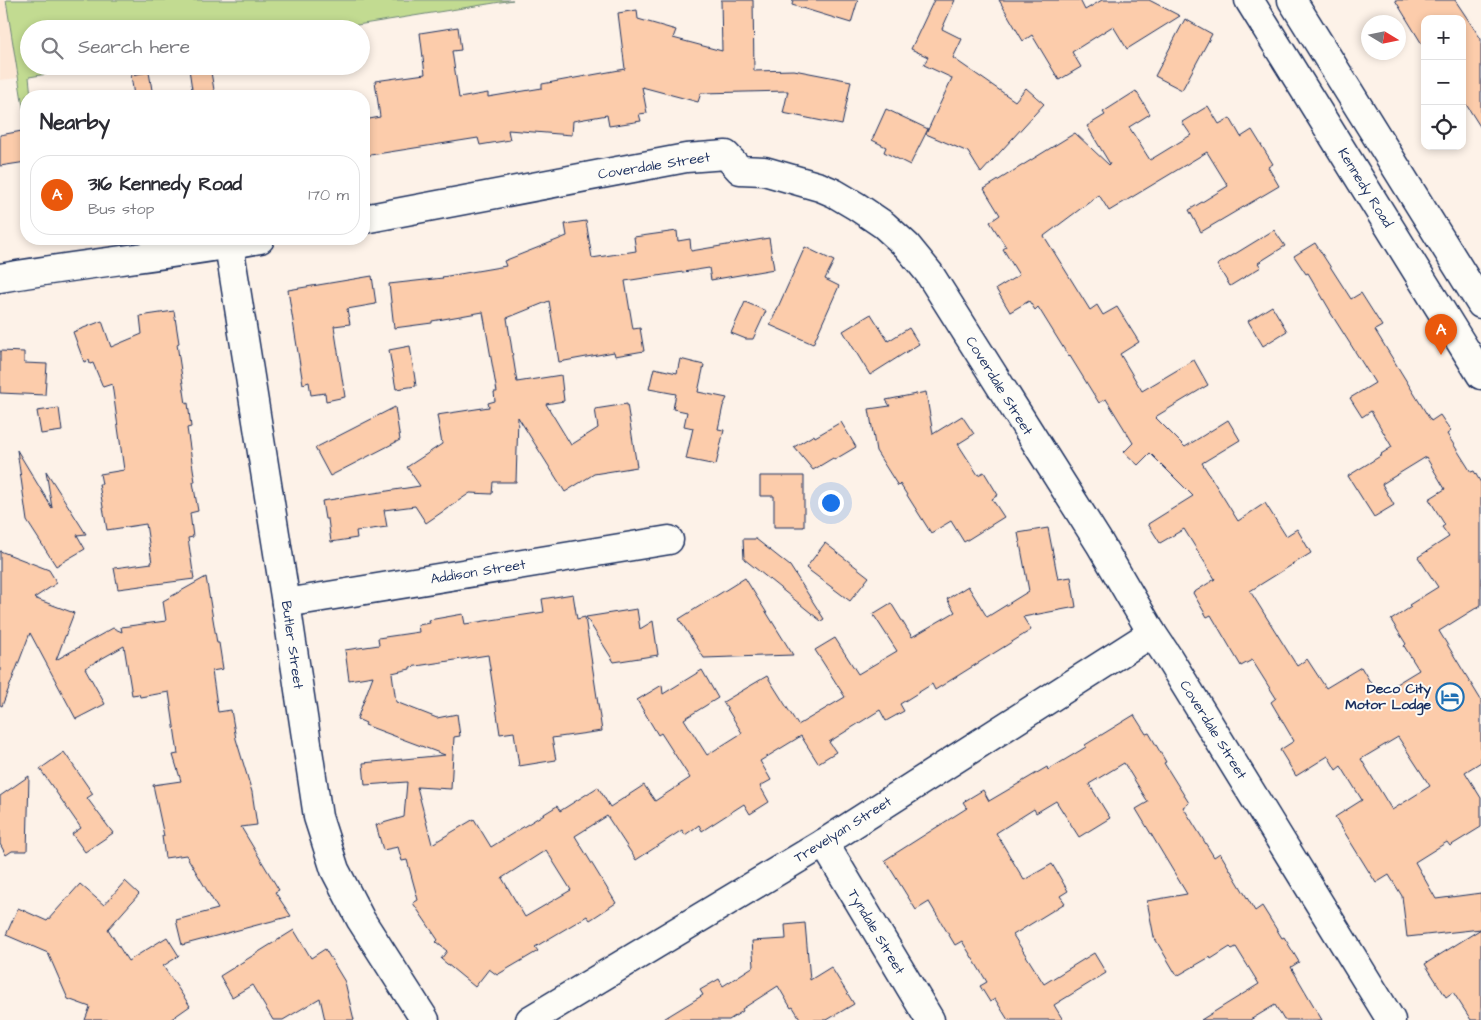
<!DOCTYPE html>
<html lang="en">
<head>
<meta charset="utf-8">
<style>
  :root { --surface:#fff; --page:#f2f2f3; --text:#2b2b33; --muted:#7c7c81; --line:#e1e1e2; --accent:#ea580c }
  body { margin:0; font-family:"Architects Daughter",sans-serif; background:var(--page); color:var(--text) }
  .controls { position:absolute; right:15px; top:15px; display:grid; overflow:hidden; border-radius:10px; box-shadow:0 2px 8px #0003 }
  .controls button { width:45px; height:45px; display:grid; place-items:center; padding:0; border:0; border-bottom:1px solid var(--line); background:var(--surface); color:var(--text); font:25px sans-serif }
  .compass { position:absolute; left:1361px; top:15px; width:45px; height:45px; border-radius:50%; background:var(--surface); box-shadow:0 2px 8px #0003; rotate:100deg }
  .you { position:absolute; left:830px; top:502px; width:18px; height:18px; margin:-12px; border:4px solid #fff; border-radius:50%; background:#1a73e8; box-shadow:0 0 0 8px #1a73e833 }
  .badge { display:grid; place-items:center; width:32px; height:32px; border-radius:50%; background:var(--accent); color:#fff; font-size:16px; font-weight:700 }
  .pin { position:absolute; translate:-50% -41px; filter:drop-shadow(0 1px 2px #0008) }
  .pin::after { content:''; position:absolute; top:26px; width:18px; height:15px; background:inherit; clip-path:polygon(0 0,100% 0,50% 100%) }
  .list { margin:0; padding:0; list-style:none }
  h2 { display:flex; justify-content:space-between; align-items:center; height:65px; margin:0; padding:0 20px; font-size:21px }
  h2 small { font-size:16px; font-weight:400; color:var(--muted) }
  .list li { display:grid; grid-template-columns:32px 1fr auto; gap:15px; align-items:center; box-sizing:border-box; height:80px; margin:0 10px 10px; padding:0 10px; border:1px solid var(--line); border-radius:20px }
  .list b { display:block; font-size:19px; white-space:nowrap }
  .list p { margin:0; font-size:16px; white-space:nowrap; color:var(--muted) }
  .list em { font-size:16px; font-style:normal; color:var(--muted) }
  .icon { flex:none; width:28px; height:28px; fill:none; stroke:currentColor; stroke-width:2; stroke-linecap:round; stroke-linejoin:round }
  .map { position:relative; flex:none; width:1481px; height:1020px; overflow:hidden }
  .search { position:absolute; background:var(--surface); box-shadow:0 2px 8px #0003; left:20px; top:20px; width:350px; height:55px; display:flex; align-items:center; gap:12px; box-sizing:border-box; padding:0 18px; border-radius:28px; color:var(--muted); font-size:19px }
  .panel { position:absolute; background:var(--surface); box-shadow:0 2px 8px #0003; left:20px; top:90px; width:350px; height:155px; border-radius:20px }
  .map>svg:first-child { display:block }
</style>
</head>
<body>
<div class="map">
<svg width="1481" height="1020" viewBox="0 0 1481 1020">
  <rect width="100%" height="100%" fill="#fdf2e8"/>
  <filter id="ink" filterUnits="userSpaceOnUse"><feTurbulence type="fractalNoise" baseFrequency=".02" numOctaves="2"/><feDisplacementMap in="SourceGraphic" scale="10" xChannelSelector="R" yChannelSelector="G"/><feConvolveMatrix kernelMatrix="1 2 1 2 8 2 1 2 1" color-interpolation-filters="sRGB"/></filter>
  <g filter="url(#ink)">
    <polygon fill="#fde7d6" points="0,0 6,0 19,78 0,80"/>
    <polygon fill="#c2db91" stroke="#6e8578" points="6,0 513,0 332,29 29,29 29,66 96,66 29,77 31,96 26,96 26,126"/>
    <g fill="#fcccab" stroke="#1b2f5e" fill-rule="evenodd">
      <polygon points="721,0 753,0 754,71 794,70 851,81 842,125 783,113 788,91 701,93 698,102 642,87 647,113 639,114 641,121 609,126 607,115 573,121 572,135 508,130 510,140 480,145 478,138 364,156 364,120 380,117 375,81 425,74 420,33 458,27 461,50 452,51 459,98 488,93 488,97 542,88 542,84 625,69 618,13 637,10 638,19 676,30 673,38 722,51"/>
      <polygon points="793,0 858,0 851,23 792,5"/>
      <polygon points="934,0 955,0 942,29 962,39 953,58 1015,101 1026,88 1044,104 981,173 968,152 926,134 952,78 924,65 928,57 911,49"/>
      <polygon points="999,0 1080,0 1085,10 1102,0 1149,0 1180,16 1127,49 1113,26 1072,52 1081,67 1059,80 1032,35 1023,41"/>
      <polygon points="1395,0 1455,0 1481,39 1481,128 1462,98 1462,19 1425,19 1425,49"/>
      <polygon points="1185,19 1212,34 1182,90 1155,76"/>
      <polygon points="210,66 215,96 193,96 189,69"/>
      <polygon points="149,72 153,96 134,96 131,75"/>
      <path d="M1136 91 1150 114 1129 127 1150 160 1191 135 1182 122 1208 106 1219 124 1230 118 1241 137 1252 130 1273 164 1268 167 1279 186 1201 232 1189 210 1228 186 1207 152 1109 211 1099 195 1044 236 1090 310 1097 305 1103 315 1117 307 1139 342 1120 354 1142 391 1194 360 1208 385 1155 417 1185 447 1228 420 1240 440 1202 463 1238 521 1265 503 1286 536 1297 529 1311 553 1250 591 1297 666 1307 659 1326 688 1361 667 1378 695 1419 670 1404 646 1406 644 1391 620 1411 607 1409 605 1438 587 1418 557 1449 537 1442 527 1445 525 1429 499 1445 489 1426 457 1382 484 1394 505 1374 517 1348 476 1382 455 1381 454 1392 447 1371 411 1362 417 1350 398 1375 383 1330 312H1331L1308 273 1306 274 1294 256 1315 243 1351 299 1361 293 1382 326 1375 330 1431 421 1440 415 1451 431 1447 434 1471 472 1474 471 1481 483V605L1439 631 1481 700V762L1465 772 1481 798V827L1450 846 1447 842 1415 862 1436 899 1481 893V929L1407 937 1402 896 1389 875 1376 883 1335 817 1362 800 1341 766 1336 770 1328 756 1296 776 1280 750 1294 741 1271 702 1276 698 1252 660 1241 666 1211 615 1207 617 1193 593 1215 579 1184 529 1160 543 1148 524 1193 496 1150 453 1138 465 1124 452 1133 443 1106 399 1099 403 1070 356 1069 357 1038 307 1035 310 1029 301 1010 312 996 289 1019 275 1003 249 1006 247 990 222 1000 215 984 189 1075 133 1109 165 1110 164 1087 126 1105 115 1103 112ZM1398 737 1430 786 1392 810 1361 759Z"/>
      <polygon points="886,109 928,129 910,165 884,152 886,147 872,140"/>
      <polygon points="22,131 26,162 0,166 0,135"/>
      <polygon points="586,221 592,258 636,251 634,237 677,231 678,241 690,239 691,251 769,238 774,269 711,280 709,268 625,281 633,329 640,328 644,351 615,356 614,352 559,362 549,301 507,318 517,382 561,375 564,401 546,404 571,445 598,428 595,409 627,404 637,467 594,474 565,492 518,417 516,482 493,482 492,494 470,493 426,523 415,506 384,510 387,527 356,531 357,538 331,542 328,519 325,519 322,501 420,486 407,467 442,444 437,415 489,407 488,403 495,401 494,392 497,392 483,312 432,321 432,323 394,328 389,284 443,278 442,277 506,266 504,261 567,236 565,224"/>
      <polygon points="1274,230 1285,246 1258,263 1261,267 1230,286 1217,265"/>
      <polygon points="805,247 834,261 825,279 839,286 813,344 770,325"/>
      <polygon points="372,276 376,304 347,309 350,324 334,326 345,397 326,401 325,393 311,395 309,382 303,384 288,290"/>
      <polygon points="745,302 766,311 753,339 746,339 731,333"/>
      <polygon points="1272,306 1287,331 1263,346 1248,321"/>
      <polygon points="174,311 179,343 177,344 186,404 188,403 191,427 187,428 195,482 193,482 198,511 190,513 193,537 188,538 194,579 118,589 114,568 152,563 146,524 107,530 99,484 102,484 100,474 124,470 112,384 103,387 93,363 90,364 89,360 84,362 73,332 102,321 111,347 142,334 140,316"/>
      <polygon points="871,314 888,341 909,328 919,344 870,375 843,331"/>
      <polygon points="410,346 416,386 396,389 389,350"/>
      <polygon points="0,351 24,352 24,363 47,364 45,395 0,393"/>
      <polygon points="680,359 704,365 698,392 727,398 723,406 718,429 724,430 716,465 686,459 693,428 684,426 687,412 673,409 676,394 649,389 654,368 677,373"/>
      <polygon points="926,392 933,434 962,416 974,434 958,444 978,475 984,472 998,495 992,499 1004,517 964,542 951,521 931,533 900,484 898,486 876,451 869,409 890,406 886,400"/>
      <polygon points="395,407 400,440 330,476 315,448"/>
      <polygon points="59,408 62,431 41,434 37,411"/>
      <polygon points="841,422 856,447 834,460 833,458 813,470 794,447 814,435 815,437"/>
      <polygon points="17,450 52,508 46,471 86,534 77,535 85,549 56,566 27,521"/>
      <polygon points="760,476 804,476 804,527 774,527 774,496 760,496"/>
      <path d="M1048 528 1058 579 1071 577 1076 607 1023 617 1031 630 935 690 932 684 900 704 904 711 886 721 880 710 829 742 836 752 818 763 801 736 760 761 771 780 760 786 769 802 750 814 744 804 702 831 699 825 685 835 682 830 636 860 607 816 575 836 616 903 590 920 587 916 535 947 538 951 497 975 489 969 475 987 441 959 447 951 436 942 438 940 413 903 418 900 407 860 402 861 398 847 383 850 376 825 404 817 407 782 365 785 363 763 445 755 365 725 366 723 357 719 373 676 349 680 345 650 379 645 378 638 419 632 418 625 430 623 429 620 463 614 465 624 544 612 542 599 573 594 577 619 585 617 602 731 552 738 556 760 519 766 514 732 500 734 488 655 410 667V669L392 673 396 702 437 718 457 714 460 736 454 737 451 789 417 787 432 844 474 819 491 847 557 806 560 811 598 787 610 807 644 785 655 801 690 778 661 733 658 735 637 700 662 685 663 694 702 670 718 698 684 719 707 755 742 733 723 702 767 676 798 725 845 697 815 650 835 638 858 674 897 651 873 614 891 603 912 637 955 612 947 599 968 586 987 617 1029 591 1018 533ZM546 850 571 890 525 917 502 878Z"/>
      <polygon points="743,539 756,539 790,566 824,619 821,621 744,559"/>
      <polygon points="825,543 869,577 850,601 806,568"/>
      <polygon points="0,551 49,570 57,583 34,598 74,613 56,660 113,628 122,632 121,627 166,621 163,601 206,577 217,643 219,643 223,669 212,671 218,712 231,710 236,739 252,792 257,825 241,827 279,890 275,892 291,916 182,945 176,920 218,909 186,855 165,858 162,836 164,836 153,785 181,781 173,755 178,754 169,692 140,697 139,694 132,695 124,646 85,668 105,704 76,719 30,633 2,706 0,705"/>
      <polygon points="745,578 793,655 704,658 679,619"/>
      <polygon points="637,609 640,629 653,621 658,655 614,662 586,617"/>
      <polygon points="1134,715 1146,734 1149,733 1166,762 1164,763 1189,803 1183,807 1214,857 1220,853 1255,911 1262,906 1282,938 1284,937 1299,962 1291,967 1322,1020 1284,1020 1275,1005 1250,1020 1201,1020 1259,984 1236,947 1232,949 1230,947 1211,959 1210,957 1177,976 1154,937 1147,901 1187,894 1136,809 1148,802 1124,763 1089,784 1110,818 1079,837 1056,801 1036,813 1034,809 996,833 1024,880 1052,864 1068,891 1060,896 1065,903 1013,935 1044,984 1094,953 1106,973 1054,1005 1063,1020 1008,1020 995,999 990,1002 980,986 987,982 962,941 955,945 929,902 916,910 885,860 967,808 963,802 983,790 989,801 1047,767 1048,770 1086,747 1085,745"/>
      <polygon points="64,752 93,794 87,798 113,833 85,852 72,834 81,828 40,769"/>
      <polygon points="29,776 27,851 12,851 6,855 0,844 0,796"/>
      <polygon points="125,881 139,894 108,929 128,961 167,937 179,956 163,966 190,1006 170,1020 85,1020 90,1007 68,999 48,953 6,935 18,908 47,921 80,884 104,905"/>
      <polygon points="805,923 810,980 831,967 854,1004 827,1020 801,1020 793,1007 791,1008 778,986 742,1009 743,1011 729,1020 662,1020 703,995 700,990 719,979 723,986 754,966 752,941 786,939 785,925"/>
      <polygon points="1481,929 1481,1020 1471,1020 1453,992 1446,997 1425,964"/>
      <polygon points="294,930 311,958 325,949 345,982 354,1020 325,1020 320,998 283,1020 273,1020 252,985 232,997 220,976"/>
    </g>
    <g fill="none" stroke-linecap="round" stroke-linejoin="round">
      <g stroke="#1b2f5e" stroke-width="31">
        <g id="minor">
          <polyline points="364,219 686,158 726,155 740,170 764,171 820,187 834,193 856,206 884,225 907,246 929,273 1100,544 1152,633 1168,657 1391,1020"/>
          <polyline points="229,245 286,603 318,817 335,870 361,920 425,1020"/>
          <path d="M0 278C86 263 174 255 260 239"/>
          <polyline points="286,603 669,540"/>
          <polyline points="824,843 930,1020"/>
          <polyline points="530,1020 824,843 1152,633"/>
        </g>
      </g>
      <g stroke="#1b2f5e" stroke-width="31">
        <g id="major">
          <polyline points="1249,0 1481,375"/>
          <polyline points="1292,0 1481,304"/>
        </g>
      </g>
      <use href="#minor" stroke="#fdfcf7" stroke-width="28"/>
      <use href="#major" stroke="#fdfcf7" stroke-width="28"/>
    </g>
  </g>
  <defs>
    <g id="hotel-ring" transform="scale(1.4375)"><circle r="9.5" fill="#fdfcf7" stroke="#1f6fb2" stroke-width="1.5"/><path d="M-6-4.5h1.5V1H6V5H4.5V3h-9V5H-6ZM-4 0a1.8 1.8 0 1 1 3.6 0ZM.5 0V-2.5h3Q6-2.5 6 0Z" fill="#1f6fb2"/></g>
  </defs>
  <g fill-rule="evenodd">
    <use href="#hotel-ring" x="1450" y="697"/>
  </g>
  <g text-anchor="middle" dominant-baseline="central" stroke-width="4" stroke-linejoin="round" paint-order="stroke">
    <g font-size="14" fill="#1b2f5e" stroke="#fdfcf7">
      <text transform="translate(654 166) rotate(-9)">Coverdale Street</text>
      <text transform="translate(1365 188) rotate(58)">Kennedy Road</text>
      <text transform="translate(999 386) rotate(58)">Coverdale Street</text>
      <text transform="translate(478 572) rotate(-9)">Addison Street</text>
      <text transform="translate(292 645) rotate(82)">Butler Street</text>
      <text transform="translate(1213 730) rotate(58)">Coverdale Street</text>
      <text transform="translate(843 830) rotate(-32)">Trevelyan Street</text>
      <text transform="translate(876 932) rotate(59)">Tyndale Street</text>
    </g>
    <g font-size="14" font-weight="bold" fill="#1b2f5e" stroke="#fdfcf7" text-anchor="end">
      <text x="1431" y="689">Deco City<tspan x="1431" dy="16">Motor Lodge</tspan></text>
    </g>
  </g>
</svg>
<div class="controls">
<button>+</button>
<button>−</button>
<button><svg class="icon" aria-label="locate" viewBox="0 0 24 24"><circle cx="12" cy="12" r="6"/><path d="M12 2v4M12 18v4M2 12h4M18 12h4"/></svg></button>
</div>
<svg class="compass" viewBox="-18 -18 36 36"><path d="M0-13l5 13h-10z" fill="#e53935"/><path d="M0 13l5-13h-10z" fill="#7c7c81"/></svg>
<div class="you"></div>
<div class="pin badge" style="left:1441px;top:355px">A</div>
<div class="search"><svg class="icon" aria-label="search" viewBox="0 0 24 24"><circle cx="10" cy="10" r="6"/><path d="M15 15l6 6"/></svg>Search here</div>
<section class="panel">
<h2>Nearby<small></small></h2>
<ul class="list">
<li><span class="badge">A</span><div><b>316 Kennedy Road</b><p>Bus stop</p></div><em>170 m</em></li>
</ul>
</section>
</div>
</body>
</html>
